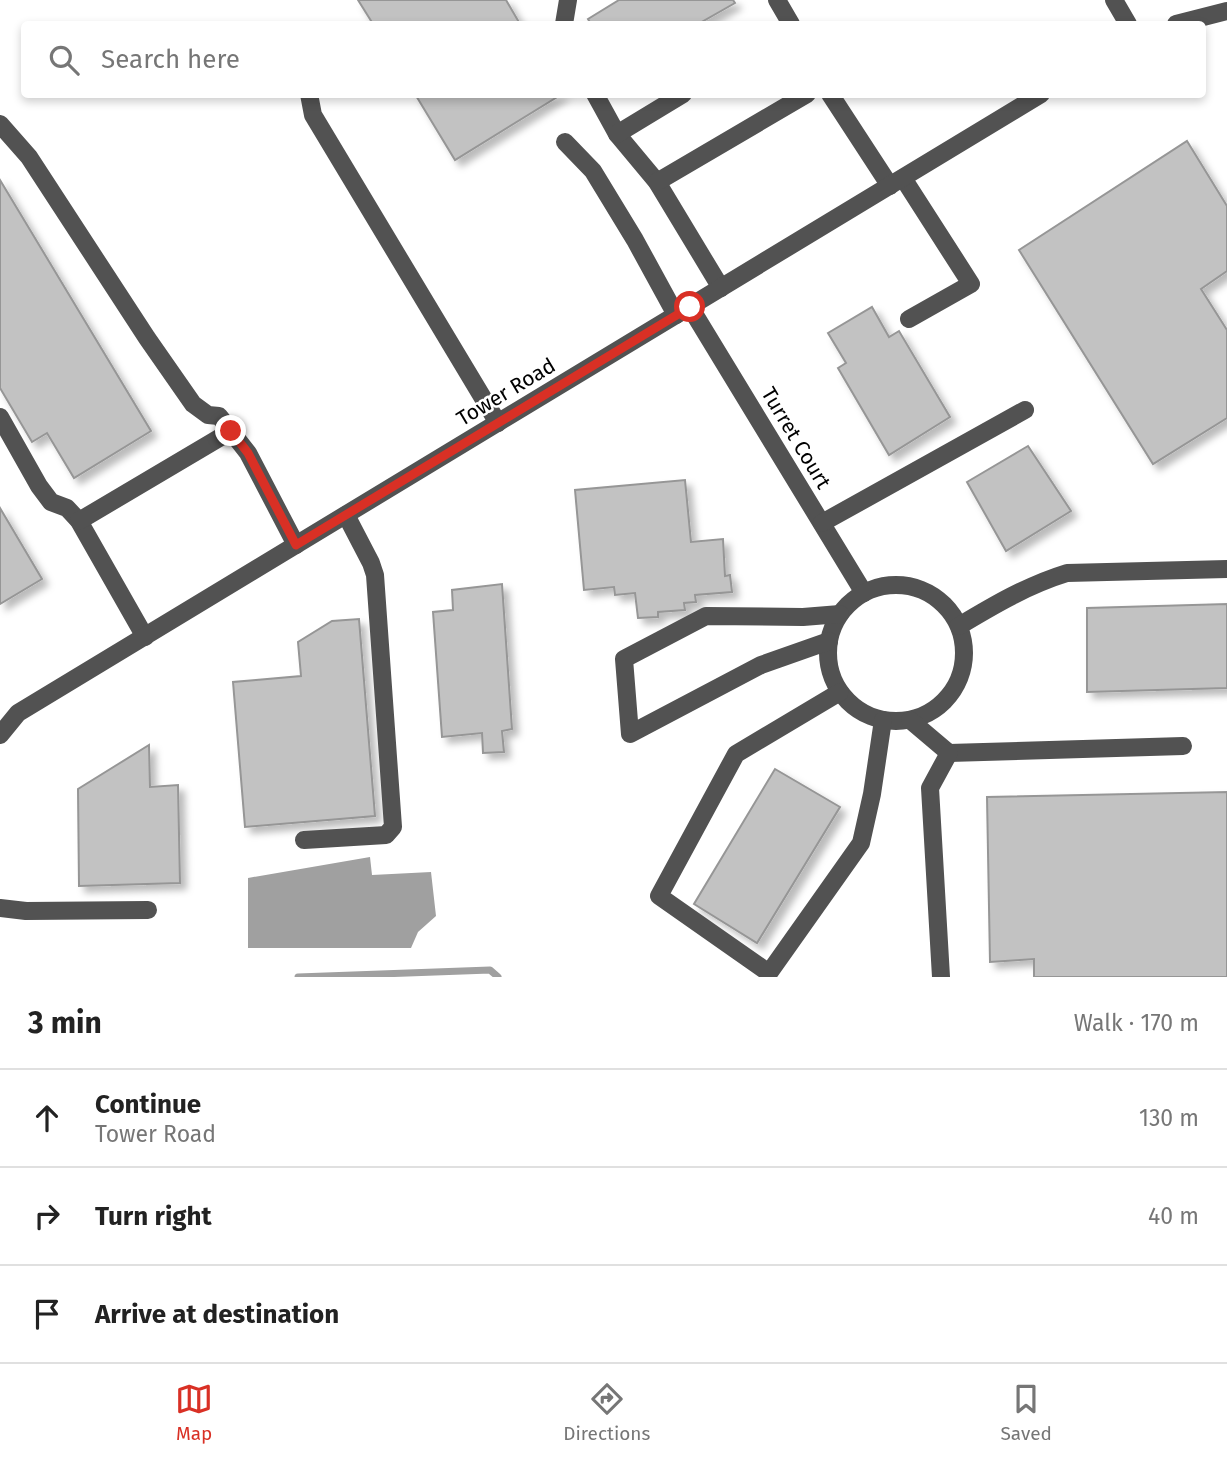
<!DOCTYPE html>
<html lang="en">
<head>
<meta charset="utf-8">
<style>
  :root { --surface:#fff; --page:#f2f2f2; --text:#222; --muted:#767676; --line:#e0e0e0; --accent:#d93025 }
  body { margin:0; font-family:"Fira Sans",sans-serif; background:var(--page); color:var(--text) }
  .stop { position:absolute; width:21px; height:21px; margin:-16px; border:5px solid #d93025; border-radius:50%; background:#fff }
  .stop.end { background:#d93025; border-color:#fff; box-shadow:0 2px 7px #0008 }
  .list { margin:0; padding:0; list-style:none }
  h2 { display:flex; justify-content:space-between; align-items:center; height:91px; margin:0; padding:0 28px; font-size:30px }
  h2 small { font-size:23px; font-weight:400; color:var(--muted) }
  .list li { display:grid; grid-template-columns:46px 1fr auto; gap:21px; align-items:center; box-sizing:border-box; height:98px; padding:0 28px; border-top:2px solid var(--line) }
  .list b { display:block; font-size:26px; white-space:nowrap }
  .list p { margin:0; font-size:23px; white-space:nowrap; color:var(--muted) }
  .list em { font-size:23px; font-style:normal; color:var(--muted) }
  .icon { flex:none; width:38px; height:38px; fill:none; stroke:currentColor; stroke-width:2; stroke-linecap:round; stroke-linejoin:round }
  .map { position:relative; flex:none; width:1227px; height:977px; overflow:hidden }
  .search { position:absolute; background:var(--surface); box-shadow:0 4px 10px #0003; left:21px; right:21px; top:21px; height:77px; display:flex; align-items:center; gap:18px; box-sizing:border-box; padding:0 24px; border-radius:7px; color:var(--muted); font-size:26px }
  .sheet { height:385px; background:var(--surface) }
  nav { display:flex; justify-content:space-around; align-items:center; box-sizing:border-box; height:98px; border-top:2px solid var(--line); background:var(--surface); font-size:19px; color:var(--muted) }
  nav a { display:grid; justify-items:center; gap:4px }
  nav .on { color:var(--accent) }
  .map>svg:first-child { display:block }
</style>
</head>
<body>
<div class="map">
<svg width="1227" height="977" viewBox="0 0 1227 977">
  <defs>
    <filter id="shadow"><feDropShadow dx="6" dy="6" stdDeviation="3.5" flood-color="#0004"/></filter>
  </defs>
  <rect width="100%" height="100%" fill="#fff"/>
  <polygon fill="#a0a0a0" points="370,857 372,875 431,872 436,916 418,932 411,948 248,948 248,878"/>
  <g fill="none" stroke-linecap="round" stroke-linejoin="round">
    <polyline stroke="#a0a0a0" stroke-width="7" points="298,977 490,970 498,977"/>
  </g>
  <g fill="#c2c2c2" stroke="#969696" stroke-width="2" filter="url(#shadow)">
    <polygon points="358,0 506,0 520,24 373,24"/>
    <polygon points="619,0 733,0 735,3 698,24 591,24 588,19"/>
    <polygon points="415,94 562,94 455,160"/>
    <polygon points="1187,141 1227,206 1227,271 1201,289 1227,330 1227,418 1153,464 1019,250"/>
    <polygon points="0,180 151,431 74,478 47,433 32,442 0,388"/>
    <polygon points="872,307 889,337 899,331 950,417 889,455 838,368 846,363 828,333"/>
    <polygon points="1028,446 1071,511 1006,551 967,482"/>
    <polygon points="685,480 691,542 723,539 725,576 730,575 732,592 695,595 696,602 684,603 685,610 658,612 658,617 638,618 635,593 615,595 614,587 584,590 575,490"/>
    <polygon points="0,508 42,579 0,604"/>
    <polygon points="502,584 512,729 502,731 504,752 483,753 482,733 442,737 433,612 453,610 452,590"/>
    <polygon points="1227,604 1227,688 1087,692 1087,608"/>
    <polygon points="359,619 375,816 245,827 233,682 301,676 298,642 332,621"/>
    <polygon points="149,745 150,787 178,785 180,883 79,886 78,789"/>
    <polygon points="775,769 840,807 757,943 694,904"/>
    <polygon points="1227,792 1227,977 1034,977 1034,959 990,962 987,797"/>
  </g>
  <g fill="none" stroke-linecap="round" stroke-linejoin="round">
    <g stroke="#525252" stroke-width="18">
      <polyline points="777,0 791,24"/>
      <polyline points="1114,0 1128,24"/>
      <polyline points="564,24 568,0"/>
      <polyline points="1176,24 1227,11"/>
      <polyline points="309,94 313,115 498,423"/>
      <polyline points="595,94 617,134 657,182 721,288"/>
      <polyline points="830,94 890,186"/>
      <polyline points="0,124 29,157 147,338 193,404 208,415 219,416 248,453 296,545"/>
      <polyline points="617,134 683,94"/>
      <polyline points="565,142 593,171 635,240 676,315"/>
      <polyline points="903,178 971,284 909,319"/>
      <polyline points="657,182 807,94"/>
      <polyline points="690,307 864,593"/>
      <polyline points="0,417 39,486 51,502 67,508 79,521 145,637"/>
      <polyline points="79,521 231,431"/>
      <polyline points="822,523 1025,410"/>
      <circle cx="896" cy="653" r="68"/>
      <path d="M959 626C994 605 1028 585 1067 573L1227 569"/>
      <polyline points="829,641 761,665 630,734 624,659 706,616 803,617 840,614"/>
      <polyline points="840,692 736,754 659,896 769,973 861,843 872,794 883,720"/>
      <polyline points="910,720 949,753 1183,746"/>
      <polyline points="0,735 18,713 1041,94"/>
      <polyline points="304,840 386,835 393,827 375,575 371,563 346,515"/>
      <polyline points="0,908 26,911 148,910"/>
      <polyline points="941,977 930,788 949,753"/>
    </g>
  </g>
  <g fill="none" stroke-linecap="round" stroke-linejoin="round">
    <polyline stroke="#d93025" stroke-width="9" points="231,431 248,453 296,545 690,307"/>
  </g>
  <g text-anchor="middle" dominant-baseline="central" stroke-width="5" stroke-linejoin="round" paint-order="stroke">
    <g font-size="21" fill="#000" stroke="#fff">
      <text transform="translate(506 392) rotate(-31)">Tower Road</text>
      <text transform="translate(796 438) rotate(59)">Turret Court</text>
    </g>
  </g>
</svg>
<div class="stop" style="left:690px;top:307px"></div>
<div class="stop end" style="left:231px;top:431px"></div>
<div class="search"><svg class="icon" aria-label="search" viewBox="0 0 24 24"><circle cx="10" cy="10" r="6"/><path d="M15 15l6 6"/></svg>Search here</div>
</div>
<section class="sheet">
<h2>3 min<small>Walk · 170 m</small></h2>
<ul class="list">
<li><svg class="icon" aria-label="ahead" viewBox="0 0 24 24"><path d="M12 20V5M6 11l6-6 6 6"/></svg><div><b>Continue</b><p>Tower Road</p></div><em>130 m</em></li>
<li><svg class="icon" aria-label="right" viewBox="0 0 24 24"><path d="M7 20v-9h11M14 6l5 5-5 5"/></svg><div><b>Turn right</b></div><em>40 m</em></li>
<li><svg class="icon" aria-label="arrive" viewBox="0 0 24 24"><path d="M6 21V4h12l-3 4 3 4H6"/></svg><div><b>Arrive at destination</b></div></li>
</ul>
</section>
<nav>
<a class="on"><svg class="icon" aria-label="map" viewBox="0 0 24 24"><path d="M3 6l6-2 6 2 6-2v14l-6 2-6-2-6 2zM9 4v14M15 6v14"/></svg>Map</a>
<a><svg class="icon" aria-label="directions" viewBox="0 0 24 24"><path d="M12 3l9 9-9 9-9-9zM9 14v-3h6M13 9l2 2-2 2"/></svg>Directions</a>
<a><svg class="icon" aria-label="saved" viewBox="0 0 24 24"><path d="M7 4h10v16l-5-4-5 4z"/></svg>Saved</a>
</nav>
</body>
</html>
